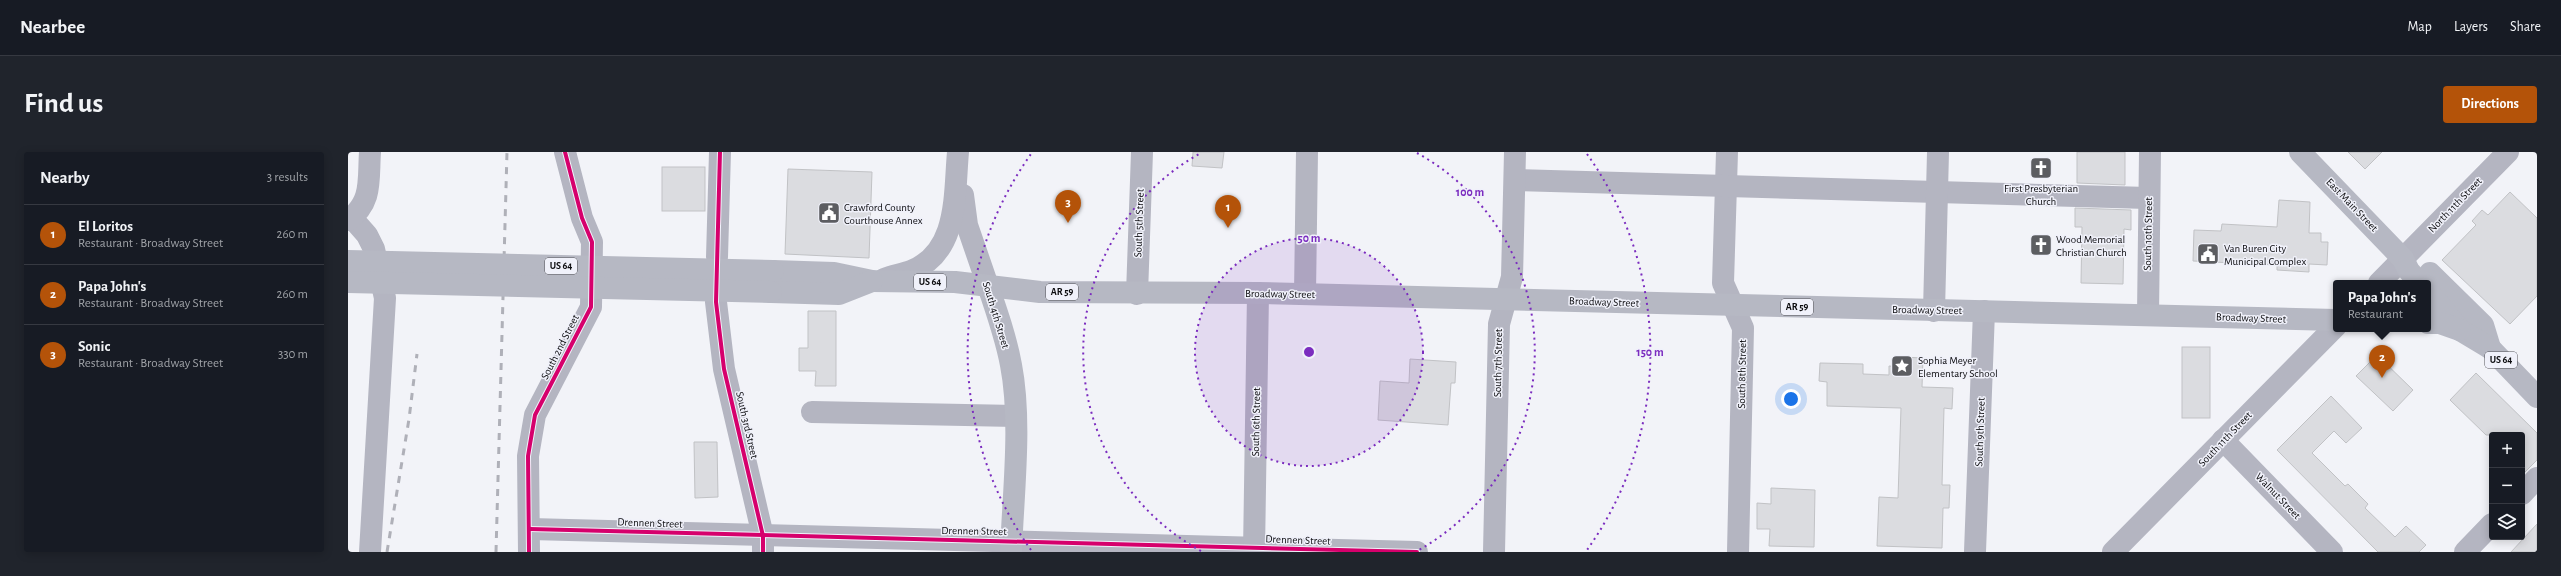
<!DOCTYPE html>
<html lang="en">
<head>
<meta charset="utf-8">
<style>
  :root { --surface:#171b24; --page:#20242c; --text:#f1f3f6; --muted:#9ea1a6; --line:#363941; --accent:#b45309 }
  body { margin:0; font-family:"Alegreya Sans",sans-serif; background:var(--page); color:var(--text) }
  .controls { position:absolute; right:12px; bottom:12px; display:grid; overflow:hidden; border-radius:4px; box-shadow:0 2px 10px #0003 }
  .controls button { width:36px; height:36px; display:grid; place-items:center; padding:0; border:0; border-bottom:1px solid var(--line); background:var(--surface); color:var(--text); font:20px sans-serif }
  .you { position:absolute; left:1443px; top:247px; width:14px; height:14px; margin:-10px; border:3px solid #fff; border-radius:50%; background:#1a73e8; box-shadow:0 0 0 6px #1a73e833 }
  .badge { display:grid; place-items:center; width:26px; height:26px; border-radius:50%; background:var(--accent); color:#fff; font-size:13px; font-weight:700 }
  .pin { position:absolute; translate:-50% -33px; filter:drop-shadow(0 1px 2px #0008) }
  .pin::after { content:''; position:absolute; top:21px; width:14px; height:12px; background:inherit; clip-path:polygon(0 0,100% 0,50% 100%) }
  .popup { position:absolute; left:1985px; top:128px; width:98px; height:52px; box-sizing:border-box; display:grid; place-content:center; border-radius:4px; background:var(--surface); filter:drop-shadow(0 1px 3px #0005); font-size:13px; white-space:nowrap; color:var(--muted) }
  .popup b { font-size:15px; color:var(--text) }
  .popup::after { content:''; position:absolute; left:50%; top:100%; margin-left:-8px; border:8px solid transparent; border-top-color:var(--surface) }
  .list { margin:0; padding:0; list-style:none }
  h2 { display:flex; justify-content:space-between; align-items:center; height:52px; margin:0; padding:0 16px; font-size:17px }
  h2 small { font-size:13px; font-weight:400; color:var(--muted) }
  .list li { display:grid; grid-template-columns:26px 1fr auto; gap:12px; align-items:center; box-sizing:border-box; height:60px; padding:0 16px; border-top:1px solid var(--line) }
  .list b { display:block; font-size:15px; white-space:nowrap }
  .list p { margin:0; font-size:13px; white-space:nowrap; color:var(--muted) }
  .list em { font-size:13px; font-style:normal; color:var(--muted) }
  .icon { flex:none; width:22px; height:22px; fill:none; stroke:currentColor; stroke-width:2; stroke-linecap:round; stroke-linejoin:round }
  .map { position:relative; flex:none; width:2189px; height:400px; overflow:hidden; border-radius:4px }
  header { display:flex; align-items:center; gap:24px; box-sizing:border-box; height:56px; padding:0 20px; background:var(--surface); border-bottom:1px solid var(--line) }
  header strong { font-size:19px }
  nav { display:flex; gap:22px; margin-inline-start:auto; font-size:14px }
  .intro { display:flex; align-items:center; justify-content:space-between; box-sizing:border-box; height:96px; padding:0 24px }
  h1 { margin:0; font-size:28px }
  .button { padding:10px 18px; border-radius:4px; background:var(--accent); color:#fff; font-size:14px; font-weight:700 }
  main { display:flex; gap:24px; padding:0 24px }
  aside { flex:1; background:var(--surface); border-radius:4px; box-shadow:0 2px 10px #0003 }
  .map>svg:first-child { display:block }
</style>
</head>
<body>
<header>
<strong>Nearbee</strong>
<nav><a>Map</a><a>Layers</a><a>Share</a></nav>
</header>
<div class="intro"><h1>Find us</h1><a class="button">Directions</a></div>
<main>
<aside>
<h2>Nearby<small>3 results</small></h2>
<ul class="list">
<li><span class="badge">1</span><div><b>El Loritos</b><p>Restaurant · Broadway Street</p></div><em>260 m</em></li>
<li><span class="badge">2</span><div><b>Papa John's</b><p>Restaurant · Broadway Street</p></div><em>260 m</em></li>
<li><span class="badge">3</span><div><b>Sonic</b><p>Restaurant · Broadway Street</p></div><em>330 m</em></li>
</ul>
</aside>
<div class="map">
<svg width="2189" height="400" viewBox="0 0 2189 400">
  <rect width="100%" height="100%" fill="#f2f3f8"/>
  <g fill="#dbdce0" stroke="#c1c2c5">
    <polygon points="845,0 876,0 874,16 844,14"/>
    <polygon points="1729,0 1777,0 1777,33 1729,31"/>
    <polygon points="2000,0 2034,0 2017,17"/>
    <rect x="314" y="15" width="43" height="44"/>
    <polygon points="440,17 524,20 521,106 437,102"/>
    <polygon points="2162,40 2189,66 2189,144 2162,172 2094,108 2128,73 2124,69 2134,58 2140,63"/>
    <polygon points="1931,48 1962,50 1961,81 1973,81 1973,90 1980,90 1979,113 1961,112 1961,120 1929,118 1929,113 1845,109 1846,78 1873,79 1874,72 1929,75"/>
    <polygon points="1727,56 1783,58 1783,78 1776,77 1775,132 1733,131 1734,75 1727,75"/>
    <polygon points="460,159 488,159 488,234 467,234 468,219 451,219 451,196 460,196"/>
    <rect x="1834" y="195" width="28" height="71"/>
    <polygon points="2029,203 2065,238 2045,259 2008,224"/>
    <polygon points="1553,205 1575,206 1574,235 1605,236 1604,257 1596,256 1594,333 1602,333 1601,356 1595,356 1594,396 1529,394 1531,345 1550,346 1553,256 1479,254 1479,230 1471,229 1472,211 1515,212 1515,222 1541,223 1541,214 1553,215"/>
    <polygon points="1062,207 1108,210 1107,231 1103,231 1100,273 1030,268 1032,229 1061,231"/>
    <polygon points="2128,221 2189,281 2189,308 2174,323 2174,283 2138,283 2102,248"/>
    <polygon points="1983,244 2014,276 1998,291 1986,279 1964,301 1997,334 2000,332 2020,352 2017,356 2047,385 2058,374 2078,393 2071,400 2030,400 1929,298"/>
    <polygon points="346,290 369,290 370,345 347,346"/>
    <polygon points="1423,336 1467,338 1466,395 1421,394 1422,377 1409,377 1409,351 1423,352"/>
    <polygon points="2189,372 2189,400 2163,400"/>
  </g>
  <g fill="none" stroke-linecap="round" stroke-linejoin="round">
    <g stroke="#b4b5c1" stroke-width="22">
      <polyline points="1379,0 1375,131 1395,176 1390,400"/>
      <polyline points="1167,28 1800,46"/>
      <polyline points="615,43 619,73 640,134"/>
      <polyline points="4,66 19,83 26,97 37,146 22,400"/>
      <path d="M0 68C25 50 20 28 22 0"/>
      <polyline points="369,105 372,0"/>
      <path d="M536 127C544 124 554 122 563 119 611 100 606 43 610 0"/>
      <polyline points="2031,131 2160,0"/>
      <polyline points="789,142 794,0"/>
      <polyline points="957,142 959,0"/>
      <polyline points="368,150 376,217 415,384 415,400"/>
      <polyline points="1586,159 1590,0"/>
      <polyline points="1800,163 1802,0"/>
      <polyline points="464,260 668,264"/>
      <polyline points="1875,288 1984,400"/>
      <polyline points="2174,342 2189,326"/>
      <polyline points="182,377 1069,400"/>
      <polyline points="181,400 180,304 187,263 243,155 244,90 234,66 217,0"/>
      <polyline points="906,400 910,141"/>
      <polyline points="1146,400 1151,172 1164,125 1167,0"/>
      <polyline points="1627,400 1636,159"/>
      <polyline points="1765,400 1988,174"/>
      <polyline points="2117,400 2144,372"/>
    </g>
    <g stroke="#b6b8c3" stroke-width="22">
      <polyline points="1952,0 2055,107 2061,119 2072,131"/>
      <polyline points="425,119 486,121 524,129 607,130 692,140 910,141 1988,168"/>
      <polyline points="2082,121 2135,173 2142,196"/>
      <path d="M640 134C649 160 658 186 663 213 674 270 665 342 663 400"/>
      <polyline points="2080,139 2112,178 2142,196 2189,245"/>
      <polyline points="423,140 491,142 524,129"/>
      <polyline points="2080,171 2092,171 2112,178"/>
    </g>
    <g stroke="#afb0b8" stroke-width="3" stroke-dasharray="7 7" stroke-linecap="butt">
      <polyline points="39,400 61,267 69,202"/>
      <polyline points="148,400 159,0"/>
    </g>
    <g stroke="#b6b8c3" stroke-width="22">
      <polyline points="0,109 425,119"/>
      <polyline points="0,130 423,140"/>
    </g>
    <g stroke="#f0f1fa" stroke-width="6">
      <g id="cycleway">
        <polyline points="372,0 368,150 376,217 415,384 415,400"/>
        <polyline points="182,377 1069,400"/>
        <polyline points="181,400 180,304 187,263 243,155 244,90 234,66 217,0"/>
      </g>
    </g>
    <use href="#cycleway" stroke="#d6006c" stroke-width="4"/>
  </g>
  <circle cx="961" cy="200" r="114" fill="#7b2cbf" fill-opacity=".12"/>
  <g fill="none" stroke="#7b2cbf" stroke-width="2" stroke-dasharray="2 4">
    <circle cx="961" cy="200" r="114"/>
    <path d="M853 399A227 227 0 0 1 853 1M1069 1A227 227 0 0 1 1069 399"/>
    <path d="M683 398A341 341 0 0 1 683 2M1239 2A341 341 0 0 1 1239 398"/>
  </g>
  <defs>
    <g id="church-square" transform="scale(1.15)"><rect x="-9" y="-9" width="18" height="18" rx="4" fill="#5c5d61" stroke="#f0f1fa"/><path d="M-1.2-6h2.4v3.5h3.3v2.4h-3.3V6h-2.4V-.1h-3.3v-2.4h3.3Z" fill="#fff"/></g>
    <g id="civic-square" transform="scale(1.15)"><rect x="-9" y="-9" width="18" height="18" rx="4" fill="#5c5d61" stroke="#f0f1fa"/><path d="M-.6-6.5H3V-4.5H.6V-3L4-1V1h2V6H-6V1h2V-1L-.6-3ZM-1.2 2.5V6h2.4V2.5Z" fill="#fff"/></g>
    <g id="sight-square" transform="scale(1.15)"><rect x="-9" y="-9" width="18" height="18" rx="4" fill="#5c5d61" stroke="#f0f1fa"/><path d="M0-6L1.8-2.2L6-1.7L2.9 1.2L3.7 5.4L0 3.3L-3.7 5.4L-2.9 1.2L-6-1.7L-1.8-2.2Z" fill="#fff"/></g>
  </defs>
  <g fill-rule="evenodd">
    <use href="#church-square" x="1693" y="16"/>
    <use href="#civic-square" x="481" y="61"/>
    <use href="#church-square" x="1693" y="93"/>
    <use href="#civic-square" x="1860" y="102"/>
    <use href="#sight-square" x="1554" y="214"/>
  </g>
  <g text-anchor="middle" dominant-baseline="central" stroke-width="3" stroke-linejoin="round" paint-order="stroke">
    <g fill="#f0f1fa" stroke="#505156" stroke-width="1">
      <rect x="197" y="106" width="32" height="16" rx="3"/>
      <rect x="566" y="122" width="32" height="16" rx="3"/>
      <rect x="698" y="132" width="32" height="16" rx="3"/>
      <rect x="1433" y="147" width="32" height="16" rx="3"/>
      <rect x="2137" y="200" width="32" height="16" rx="3"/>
    </g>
    <g font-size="10" font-weight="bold" fill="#0c0c0f">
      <text x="213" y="114">US 64</text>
      <text x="582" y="130">US 64</text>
      <text x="714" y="140">AR 59</text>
      <text x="1449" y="155">AR 59</text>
      <text x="2153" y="208">US 64</text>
    </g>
    <g font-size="11" fill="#0c0c0f" stroke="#f0f1fa" text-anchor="start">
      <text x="1693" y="36" text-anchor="middle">First Presbyterian<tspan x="1693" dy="13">Church</tspan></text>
      <text x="496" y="55">Crawford County<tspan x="496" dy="13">Courthouse Annex</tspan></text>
      <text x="1708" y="87">Wood Memorial<tspan x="1708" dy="13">Christian Church</tspan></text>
      <text x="1876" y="96">Van Buren City<tspan x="1876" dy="13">Municipal Complex</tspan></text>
      <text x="1570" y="208">Sophia Meyer<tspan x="1570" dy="13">Elementary School</tspan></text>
    </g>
    <g font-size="11" fill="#0c0c0f" stroke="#f0f1fa">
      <text transform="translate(2004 53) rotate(46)">East Main Street</text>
      <text transform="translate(2107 53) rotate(-46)">North 11th Street</text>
      <text transform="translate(791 71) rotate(-88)">South 5th Street</text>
      <text transform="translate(1800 82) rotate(-89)">South 10th Street</text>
      <text transform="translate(932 142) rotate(1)">Broadway Street</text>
      <text transform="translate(1256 150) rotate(2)">Broadway Street</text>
      <text transform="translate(1579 158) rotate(1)">Broadway Street</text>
      <text transform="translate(648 163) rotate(73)">South 4th Street</text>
      <text transform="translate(1903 166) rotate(2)">Broadway Street</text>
      <text transform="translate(212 195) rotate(-63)">South 2nd Street</text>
      <text transform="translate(1150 211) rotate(-89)">South 7th Street</text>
      <text transform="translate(1394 222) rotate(-89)">South 8th Street</text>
      <text transform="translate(908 270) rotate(-89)">South 6th Street</text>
      <text transform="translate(399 273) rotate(77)">South 3rd Street</text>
      <text transform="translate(1632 280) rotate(-88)">South 9th Street</text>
      <text transform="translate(1877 287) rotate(-46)">South 11th Street</text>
      <text transform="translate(1930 344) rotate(46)">Walnut Street</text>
      <text transform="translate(302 371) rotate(2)">Drennen Street</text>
      <text transform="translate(626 379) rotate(1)">Drennen Street</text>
      <text transform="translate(950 388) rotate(2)">Drennen Street</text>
    </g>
  </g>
  <circle cx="961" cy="200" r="6" fill="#7b2cbf" stroke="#f0f1fa" stroke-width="2"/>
  <g font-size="12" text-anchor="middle" font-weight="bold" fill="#7b2cbf" stroke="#f0f1fa" stroke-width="3" stroke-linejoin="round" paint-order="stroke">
    <text x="1122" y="44">100 m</text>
    <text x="961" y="90">50 m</text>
    <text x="1302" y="204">150 m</text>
  </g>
</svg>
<div class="controls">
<button>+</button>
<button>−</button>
<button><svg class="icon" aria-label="layers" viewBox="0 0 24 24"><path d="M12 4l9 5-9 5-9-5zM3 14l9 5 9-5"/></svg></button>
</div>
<div class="you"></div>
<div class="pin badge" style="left:880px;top:76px">1</div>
<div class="pin badge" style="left:2034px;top:226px">2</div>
<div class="popup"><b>Papa John's</b>Restaurant</div>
<div class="pin badge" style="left:720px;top:71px">3</div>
</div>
</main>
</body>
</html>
